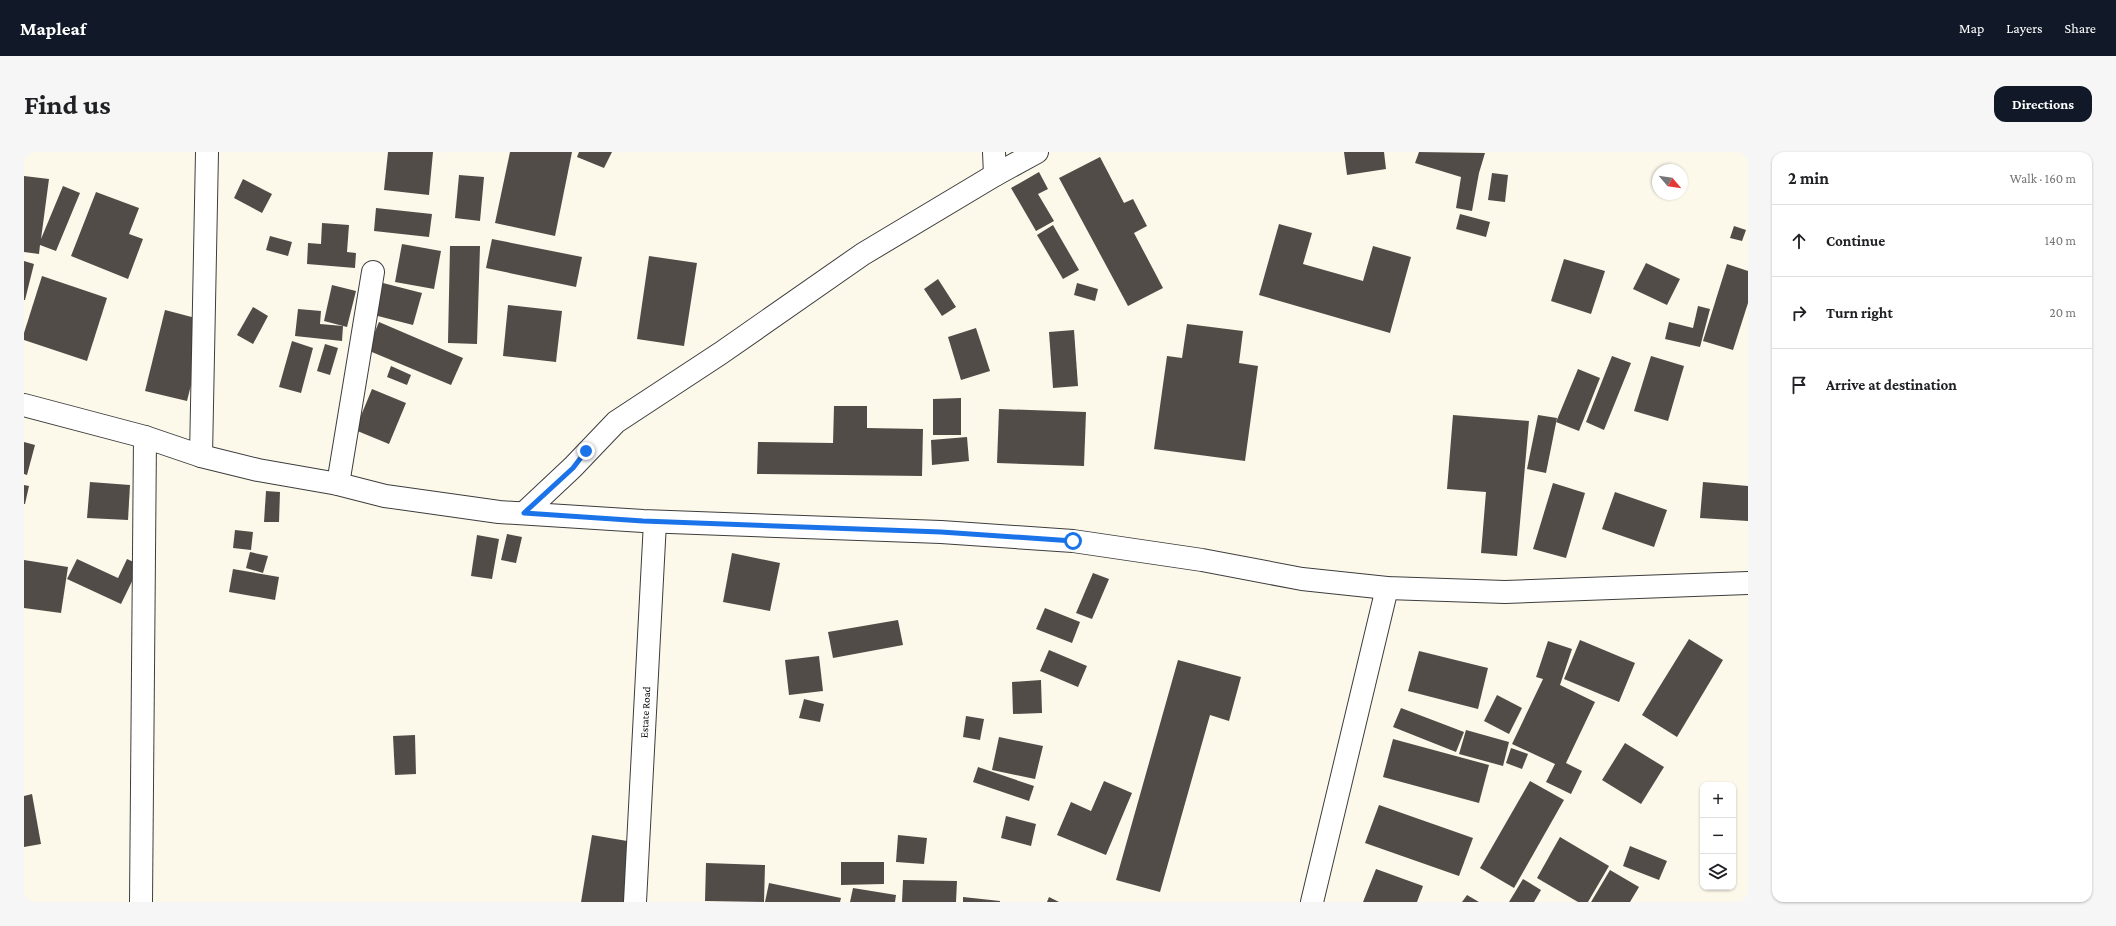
<!DOCTYPE html>
<html lang="en">
<head>
<meta charset="utf-8">
<style>
  :root { --surface:#fff; --page:#f6f6f6; --text:#202124; --muted:#757577; --line:#e0e0e0; --accent:#111827 }
  body { margin:0; font-family:"Crimson Pro",serif; background:var(--page); color:var(--text) }
  .controls { position:absolute; right:12px; bottom:12px; display:grid; overflow:hidden; border-radius:8px; box-shadow:0 1px 3px #0004 }
  .controls button { width:36px; height:36px; display:grid; place-items:center; padding:0; border:0; border-bottom:1px solid var(--line); background:var(--surface); color:var(--text); font:20px sans-serif }
  .compass { position:absolute; left:1628px; top:12px; width:36px; height:36px; border-radius:50%; background:var(--surface); box-shadow:0 1px 3px #0004; rotate:119deg }
  .stop { position:absolute; width:12px; height:12px; margin:-9px; border:3px solid #1a73e8; border-radius:50%; background:#fff }
  .stop.end { background:#1a73e8; border-color:#fff; box-shadow:0 1px 4px #0008 }
  .list { margin:0; padding:0; list-style:none }
  h2 { display:flex; justify-content:space-between; align-items:center; height:52px; margin:0; padding:0 16px; font-size:17px }
  h2 small { font-size:13px; font-weight:400; color:var(--muted) }
  .list li { display:grid; grid-template-columns:26px 1fr auto; gap:12px; align-items:center; box-sizing:border-box; height:72px; padding:0 16px; border-top:1px solid var(--line) }
  .list b { display:block; font-size:15px; white-space:nowrap }
  .list em { font-size:13px; font-style:normal; color:var(--muted) }
  .icon { flex:none; width:22px; height:22px; fill:none; stroke:currentColor; stroke-width:2; stroke-linecap:round; stroke-linejoin:round }
  .map { position:relative; flex:none; width:1724px; height:750px; overflow:hidden; border-radius:12px }
  header { display:flex; align-items:center; gap:24px; box-sizing:border-box; height:56px; padding:0 20px; background:var(--accent); color:#fff }
  header strong { font-size:19px }
  nav { display:flex; gap:22px; margin-inline-start:auto; font-size:14px }
  .intro { display:flex; align-items:center; justify-content:space-between; box-sizing:border-box; height:96px; padding:0 24px }
  h1 { margin:0; font-size:28px }
  .button { padding:10px 18px; border-radius:12px; background:var(--accent); color:#fff; font-size:14px; font-weight:700 }
  main { display:flex; gap:24px; padding:0 24px }
  aside { flex:1; background:var(--surface); border-radius:12px; box-shadow:0 1px 3px #0004 }
  .map>svg:first-child { display:block }
</style>
</head>
<body>
<header>
<strong>Mapleaf</strong>
<nav><a>Map</a><a>Layers</a><a>Share</a></nav>
</header>
<div class="intro"><h1>Find us</h1><a class="button">Directions</a></div>
<main>
<div class="map">
<svg width="1724" height="750" viewBox="0 0 1724 750">
  <rect width="100%" height="100%" fill="#fdf9ea"/>
  <g fill="#524c48">
    <polygon points="364,0 409,0 405,43 360,38"/>
    <polygon points="486,0 548,0 531,84 471,71"/>
    <polygon points="555,0 588,0 580,16 553,5"/>
    <polygon points="1320,0 1360,0 1362,17 1323,23"/>
    <polygon points="1395,0 1461,1 1455,21 1448,59 1432,56 1437,25 1391,11"/>
    <polygon points="1076,5 1100,51 1109,47 1123,74 1110,81 1139,136 1104,154 1035,26"/>
    <polygon points="1015,20 1024,37 1014,42 1030,69 1012,79 987,36"/>
    <polygon points="1468,21 1484,23 1481,50 1464,48"/>
    <polygon points="435,23 460,25 456,69 431,66"/>
    <polygon points="0,24 25,27 17,87 39,34 56,41 32,99 16,93 15,102 0,100"/>
    <polygon points="219,27 248,42 238,61 210,46"/>
    <polygon points="72,40 115,56 105,82 119,87 104,127 47,104"/>
    <polygon points="352,56 408,62 405,85 350,79"/>
    <polygon points="1436,62 1466,70 1462,85 1432,77"/>
    <polygon points="298,71 325,73 323,100 332,101 331,116 283,112 284,91 297,92"/>
    <polygon points="1255,72 1288,81 1279,112 1339,129 1349,94 1387,105 1366,181 1235,143"/>
    <polygon points="1029,73 1055,118 1039,127 1013,83"/>
    <polygon points="1710,74 1722,78 1718,89 1706,86"/>
    <polygon points="246,84 268,90 264,104 242,98"/>
    <polygon points="468,87 558,105 552,135 462,116"/>
    <polygon points="378,92 417,99 410,137 371,130"/>
    <polygon points="426,94 456,94 453,192 424,191"/>
    <polygon points="625,104 673,111 660,194 613,187"/>
    <polygon points="1540,107 1581,119 1567,162 1527,149"/>
    <polygon points="0,109 10,112 1,148 0,148"/>
    <polygon points="1622,111 1656,127 1643,153 1609,137"/>
    <polygon points="1703,112 1724,119 1724,151 1709,198 1679,189"/>
    <polygon points="18,124 83,146 63,209 0,188 0,181"/>
    <polygon points="914,127 932,155 918,164 900,137"/>
    <polygon points="359,131 398,141 389,173 350,163"/>
    <polygon points="1053,131 1074,137 1071,149 1050,143"/>
    <polygon points="308,133 332,139 323,175 300,169"/>
    <polygon points="484,153 538,159 532,210 479,204"/>
    <polygon points="1674,154 1686,157 1676,195 1641,187 1645,170 1669,176"/>
    <polygon points="229,155 244,164 229,192 213,183"/>
    <polygon points="274,157 297,159 296,172 319,174 318,189 271,184"/>
    <polygon points="141,158 183,169 163,249 121,239"/>
    <polygon points="355,170 439,206 427,233 343,198"/>
    <polygon points="1163,172 1219,179 1215,211 1234,214 1221,309 1130,297 1143,204 1158,206"/>
    <polygon points="952,176 966,219 937,228 924,185"/>
    <polygon points="1050,178 1054,234 1029,236 1025,180"/>
    <polygon points="268,189 289,196 277,241 255,235"/>
    <polygon points="301,192 314,196 306,223 293,219"/>
    <polygon points="1588,204 1607,211 1580,278 1562,270"/>
    <polygon points="1627,204 1660,214 1644,269 1610,259"/>
    <polygon points="367,214 387,223 383,233 363,225"/>
    <polygon points="1554,217 1576,226 1555,279 1532,270"/>
    <polygon points="348,237 382,251 365,292 331,278"/>
    <polygon points="937,246 937,283 909,283 909,247"/>
    <polygon points="810,254 843,254 843,276 899,277 898,324 733,322 734,290 809,291"/>
    <polygon points="975,257 1062,260 1060,314 973,311"/>
    <polygon points="1429,263 1505,269 1493,404 1457,401 1462,340 1423,337"/>
    <polygon points="1514,263 1533,266 1522,321 1503,317"/>
    <polygon points="943,285 945,309 908,313 907,288"/>
    <polygon points="0,290 11,293 3,323 0,322"/>
    <polygon points="66,330 106,333 104,368 63,366"/>
    <polygon points="1679,330 1724,334 1724,369 1676,366"/>
    <polygon points="1529,331 1561,341 1542,406 1509,397"/>
    <polygon points="0,333 5,334 1,352 0,352"/>
    <polygon points="242,339 256,340 255,370 240,370"/>
    <polygon points="1591,340 1643,358 1630,395 1578,377"/>
    <polygon points="211,378 229,380 227,398 209,396"/>
    <polygon points="483,382 498,385 492,411 477,408"/>
    <polygon points="453,383 475,387 468,427 447,424"/>
    <polygon points="226,400 244,404 239,421 222,416"/>
    <polygon points="708,401 756,411 746,459 699,450"/>
    <polygon points="53,407 94,426 103,407 116,413 97,452 43,427"/>
    <polygon points="0,408 44,415 37,461 0,456"/>
    <polygon points="209,417 255,425 251,448 205,440"/>
    <polygon points="1069,421 1085,427 1068,467 1052,461"/>
    <polygon points="1021,456 1056,470 1048,491 1012,477"/>
    <polygon points="874,468 879,493 809,506 804,480"/>
    <polygon points="1665,487 1699,508 1653,585 1618,563"/>
    <polygon points="1556,488 1611,511 1595,550 1540,527"/>
    <polygon points="1524,489 1548,497 1536,533 1571,550 1542,611 1558,619 1547,642 1522,630 1531,612 1488,592 1519,527 1512,525"/>
    <polygon points="1025,498 1063,514 1054,535 1016,519"/>
    <polygon points="1395,499 1464,516 1454,557 1384,539"/>
    <polygon points="795,504 799,539 765,543 761,508"/>
    <polygon points="1154,508 1217,525 1205,569 1186,563 1136,740 1092,728"/>
    <polygon points="1017,528 1018,561 989,562 988,530"/>
    <polygon points="1473,543 1498,556 1485,582 1460,569"/>
    <polygon points="780,547 800,552 796,570 775,566"/>
    <polygon points="1377,556 1440,580 1432,600 1369,575"/>
    <polygon points="942,564 960,567 956,588 939,585"/>
    <polygon points="1442,578 1485,590 1479,614 1435,602"/>
    <polygon points="391,583 392,622 371,623 369,584"/>
    <polygon points="975,585 1019,594 1011,627 968,618"/>
    <polygon points="1369,587 1465,613 1455,651 1359,625"/>
    <polygon points="1601,591 1640,615 1617,652 1578,628"/>
    <polygon points="1487,596 1504,602 1498,617 1482,611"/>
    <polygon points="954,615 1010,634 1005,649 949,630"/>
    <polygon points="1080,629 1108,641 1082,703 1033,683 1047,650 1067,659"/>
    <polygon points="1506,629 1540,648 1490,736 1456,716"/>
    <polygon points="8,642 17,692 0,695 0,644"/>
    <polygon points="1355,653 1449,686 1435,724 1341,691"/>
    <polygon points="982,664 1012,672 1007,694 977,686"/>
    <polygon points="568,683 609,690 600,750 557,750"/>
    <polygon points="874,683 903,686 900,712 872,710"/>
    <polygon points="1536,685 1585,714 1564,750 1554,750 1513,726"/>
    <polygon points="1606,694 1643,709 1635,728 1599,714"/>
    <polygon points="817,710 860,710 860,732 817,733"/>
    <polygon points="682,711 741,713 740,750 681,749"/>
    <polygon points="1352,717 1399,734 1393,750 1339,750"/>
    <polygon points="1586,718 1615,735 1606,750 1567,750"/>
    <polygon points="1499,727 1517,738 1510,750 1485,750"/>
    <polygon points="879,728 933,729 932,750 878,750"/>
    <polygon points="745,731 817,746 816,750 741,750"/>
    <polygon points="829,736 872,743 871,750 826,750"/>
    <polygon points="1443,743 1455,750 1438,750"/>
    <polygon points="939,745 976,749 976,750 939,750"/>
    <polygon points="1025,745 1035,750 1023,750"/>
  </g>
  <g fill="none" stroke-linecap="round" stroke-linejoin="round">
    <g stroke="#3d3d3d" stroke-width="24">
      <g id="minor">
        <polyline points="970,0 971,23"/>
        <polyline points="0,253 121,285 177,304 234,318 314,332 361,344 475,360 619,369 917,380 1049,389 1178,408 1278,427 1363,436 1481,440 1724,431"/>
        <polyline points="177,304 183,0"/>
        <polyline points="314,332 349,120"/>
        <polyline points="500,361 549,315 592,270 697,201 839,102 971,23 1013,0"/>
        <polyline points="117,750 121,285"/>
        <path id="s1" d="M611 750 631 370"/>
        <polyline points="1288,750 1363,436"/>
      </g>
    </g>
    <use href="#minor" stroke="#fff" stroke-width="22"/>
  </g>
  <g fill="none" stroke-linecap="round" stroke-linejoin="round">
    <polyline stroke="#1a73e8" stroke-width="5" points="562,299 549,316 500,361 619,369 917,380 1049,389"/>
  </g>
  <g text-anchor="middle" dominant-baseline="central" stroke-width="4" stroke-linejoin="round" paint-order="stroke">
    <g font-size="11" fill="#0a0a0a" stroke="#fff">
      <text stroke="none"><textPath href="#s1" startOffset="190">Estate Road</textPath></text>
    </g>
  </g>
</svg>
<div class="controls">
<button>+</button>
<button>−</button>
<button><svg class="icon" aria-label="layers" viewBox="0 0 24 24"><path d="M12 4l9 5-9 5-9-5zM3 14l9 5 9-5"/></svg></button>
</div>
<svg class="compass" viewBox="-18 -18 36 36"><path d="M0-13l5 13h-10z" fill="#e53935"/><path d="M0 13l5-13h-10z" fill="#757577"/></svg>
<div class="stop" style="left:1049px;top:389px"></div>
<div class="stop end" style="left:562px;top:299px"></div>
</div>
<aside>
<h2>2 min<small>Walk · 160 m</small></h2>
<ul class="list">
<li><svg class="icon" aria-label="ahead" viewBox="0 0 24 24"><path d="M12 20V5M6 11l6-6 6 6"/></svg><div><b>Continue</b></div><em>140 m</em></li>
<li><svg class="icon" aria-label="right" viewBox="0 0 24 24"><path d="M7 20v-9h11M14 6l5 5-5 5"/></svg><div><b>Turn right</b></div><em>20 m</em></li>
<li><svg class="icon" aria-label="arrive" viewBox="0 0 24 24"><path d="M6 21V4h12l-3 4 3 4H6"/></svg><div><b>Arrive at destination</b></div></li>
</ul>
</aside>
</main>
</body>
</html>
